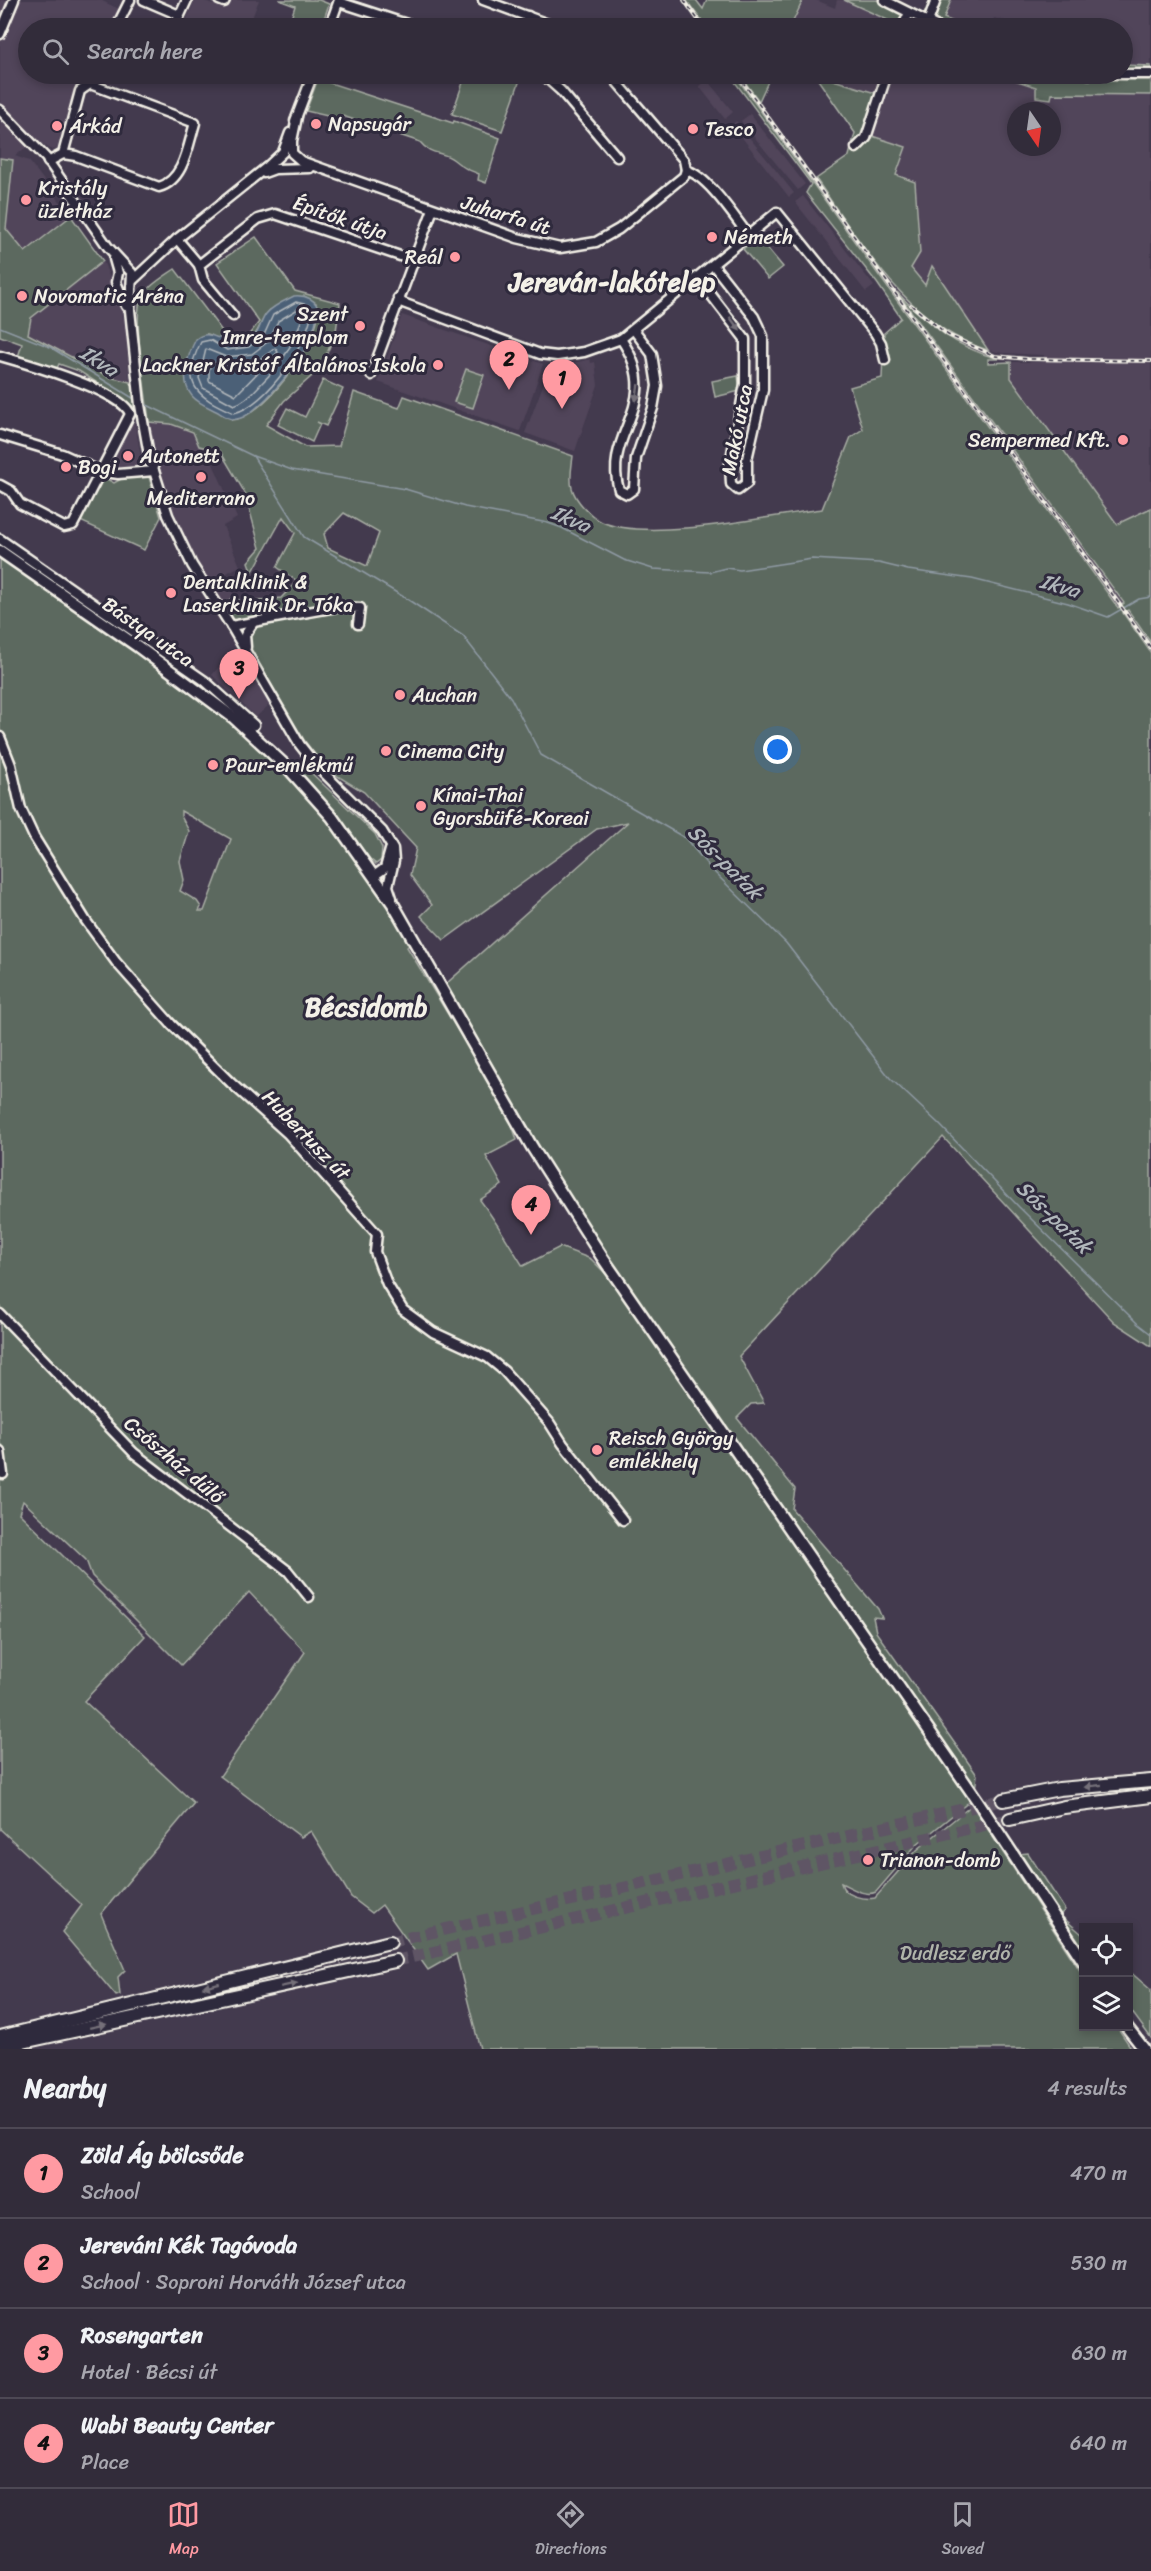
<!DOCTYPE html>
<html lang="en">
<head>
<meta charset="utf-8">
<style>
  :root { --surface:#322c3a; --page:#3a3442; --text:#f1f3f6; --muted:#a8a7af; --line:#4d4854; --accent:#ff9aa2 }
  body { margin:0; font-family:Sriracha,sans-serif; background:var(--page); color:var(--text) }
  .controls { position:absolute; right:18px; bottom:18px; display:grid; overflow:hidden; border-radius:0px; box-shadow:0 3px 9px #0003 }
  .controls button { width:54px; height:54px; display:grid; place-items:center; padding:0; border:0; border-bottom:2px solid var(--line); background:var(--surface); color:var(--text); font:30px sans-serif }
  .compass { position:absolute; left:1007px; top:102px; width:54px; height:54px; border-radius:50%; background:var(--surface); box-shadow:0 3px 9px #0003; rotate:167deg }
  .you { position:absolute; left:778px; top:750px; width:21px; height:21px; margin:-15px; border:4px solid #fff; border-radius:50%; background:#1a73e8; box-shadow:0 0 0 9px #1a73e833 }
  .badge { display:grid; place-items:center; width:39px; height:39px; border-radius:50%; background:var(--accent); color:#111; font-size:20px; font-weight:700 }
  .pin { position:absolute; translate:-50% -50px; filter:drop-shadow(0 2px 3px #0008) }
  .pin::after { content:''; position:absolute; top:32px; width:21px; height:18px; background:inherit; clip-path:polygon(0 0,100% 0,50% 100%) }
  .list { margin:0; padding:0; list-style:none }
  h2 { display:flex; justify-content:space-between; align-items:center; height:78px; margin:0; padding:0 24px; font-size:26px }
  h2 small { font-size:20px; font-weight:400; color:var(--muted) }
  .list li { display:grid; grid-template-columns:39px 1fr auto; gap:18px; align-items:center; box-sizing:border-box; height:90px; padding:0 24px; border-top:2px solid var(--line) }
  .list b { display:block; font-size:22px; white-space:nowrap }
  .list p { margin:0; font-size:20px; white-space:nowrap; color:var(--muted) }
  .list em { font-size:20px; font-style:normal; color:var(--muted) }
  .icon { flex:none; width:33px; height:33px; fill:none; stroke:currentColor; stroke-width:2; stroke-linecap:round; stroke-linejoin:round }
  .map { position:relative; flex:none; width:1151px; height:2049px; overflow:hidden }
  .search { position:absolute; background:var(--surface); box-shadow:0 3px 9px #0003; left:18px; right:18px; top:18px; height:66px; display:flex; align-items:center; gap:15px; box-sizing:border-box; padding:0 21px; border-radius:33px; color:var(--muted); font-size:22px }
  .sheet { height:438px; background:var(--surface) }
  nav { display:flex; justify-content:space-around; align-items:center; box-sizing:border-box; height:84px; border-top:2px solid var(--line); background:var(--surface); font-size:16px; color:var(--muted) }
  nav a { display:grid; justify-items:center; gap:3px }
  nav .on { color:var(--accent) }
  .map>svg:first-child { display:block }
</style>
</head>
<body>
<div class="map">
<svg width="1151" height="2049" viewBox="0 0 1151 2049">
  <rect width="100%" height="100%" fill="#433a4e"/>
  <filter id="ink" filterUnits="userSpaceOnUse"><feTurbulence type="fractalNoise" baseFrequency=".0167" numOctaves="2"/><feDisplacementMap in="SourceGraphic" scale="12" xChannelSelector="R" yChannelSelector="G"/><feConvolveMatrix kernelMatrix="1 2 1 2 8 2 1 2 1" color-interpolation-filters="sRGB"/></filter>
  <g filter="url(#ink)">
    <g fill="#51455a" fill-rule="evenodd">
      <polygon points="0,0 100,0 121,10 112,28 28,28 28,74 79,74 57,149 52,150 42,144 28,146 15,156 29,161 71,216 25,252 6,229 13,160 0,158"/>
      <polygon points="195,0 202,0 226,9 229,0 259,0 248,28 183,28"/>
      <polygon points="803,0 816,0 835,8 837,0 844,0 905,28 790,28"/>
      <polygon points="951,0 1151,0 1151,66 1123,65 1122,28 1029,28 994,18 992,28 968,28 944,18"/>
      <polygon points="734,74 739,74 1124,604 1118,609"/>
      <path d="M814 74H996L1036 87V97L1051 98V94L1151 95V508L1117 525 1011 378V362H1043L1044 355 1002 353 988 350 932 267 925 286 911 268 920 253 896 175 906 147 872 136 885 96ZM1016 111H1052V147H1016Z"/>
      <polygon points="707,80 733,112 725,119 699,86"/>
      <polygon points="750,114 805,184 798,190 741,121"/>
      <polygon points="736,121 794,193 789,197 732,125"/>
      <polygon points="803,196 874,286 866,292 795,202"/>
      <polygon points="103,261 120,302 126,329 130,382 109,377 27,334 31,318"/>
      <polygon points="402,315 543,364 520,431 378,382"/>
      <polygon points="590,359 591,363 595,362 598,385 575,451 525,433 549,369"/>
      <polygon points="149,422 171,424 193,432 199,446 206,448 237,518 223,526 240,566 225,574 234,597 221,606 181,532 161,475"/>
      <polygon points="135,423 143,469 121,472 106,466 129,424"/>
      <polygon points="235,648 270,704 256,717 212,675"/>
    </g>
    <g fill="#5c695f" stroke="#a8ada4" stroke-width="1.5" fill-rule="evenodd">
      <polygon points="279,0 319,0 329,4 321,28 288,28 295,6"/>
      <polygon points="686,0 696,0 703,9 707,0 803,0 790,28 707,28"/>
      <polygon points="844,0 896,0 924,14 930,0 951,0 944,18 968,28 905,28"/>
      <polygon points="1123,65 1151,66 1151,95 1052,94 1051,99 1036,97 1036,87 996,74 1122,74"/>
      <polygon points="466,74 522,74 502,131 452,114"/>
      <path d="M729 74H734L1118 608 1124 603 897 292C927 324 956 348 999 359H988V363L1011 362V378L1117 524 1151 508V643L1128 610 1123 613 1151 653V1346L1114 1322 943 1137 739 1356 764 1403 751 1404 737 1418 795 1489 792 1509 878 1609 882 1618 873 1617 876 1632 977 1775 975 1790 1019 1854 1028 1853 1065 1910 1060 1915 1083 1935V1947L1018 1855 704 1395 593 1239 446 984 628 822 597 829 444 940 421 916 432 905 410 875 416 848 364 792 326 769 304 740 224 603 234 597 244 603 281 598 297 581 277 567 295 533 283 517 252 573 248 562 260 548 245 493 220 451 199 446 193 432 171 424 149 422C147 397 131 314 142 296 149 285 165 276 175 269L228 339 247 337 259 322 217 263 256 237 295 291 340 303 336 331 321 368 284 401 266 425 305 447 339 446 354 392 399 408 404 396 573 456C572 466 569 478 572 488 575 500 590 516 602 522 648 542 769 516 822 509L851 437 863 429 850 387 882 378 884 333 901 318 877 283 806 193 811 184ZM304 296 316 303C316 307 318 312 318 316 314 347 264 417 232 420L207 334C215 335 220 342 229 344 259 350 256 323 270 310ZM344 513 379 533 367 566 328 548 324 534Z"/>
      <polygon points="739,74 771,75 759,101"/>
      <path d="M814 74 885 96 872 136 906 147 896 175 915 182 920 253 911 268 925 285 932 266 988 350C911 329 859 240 816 179L849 156 855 133Z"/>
      <path d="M318 79 453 123 454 121 500 138 486 183 478 180 479 174C466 169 464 168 454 160 443 151 431 156 420 142L340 115 336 118 306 111Z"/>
      <polygon points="0,158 13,160 6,229 25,252 71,216 103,261 31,318 28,334 109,377 130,382 134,387 137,409 79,371 59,364 56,370 18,357 22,344 0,336"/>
      <polygon points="758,237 783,267 768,279 743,249"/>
      <polygon points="466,369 484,375 473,408 454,402"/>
      <polygon points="738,376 740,391 715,397 712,381"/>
      <polygon points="323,380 343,389 326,426 317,422 320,424 312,442 278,425 287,408 305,417"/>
      <polygon points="101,476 114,483 123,478 149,477 161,517 144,550 78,520"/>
      <path d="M0 555 24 570C117 637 217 700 298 783 343 830 377 888 411 943L407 947 508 1113 517 1140 486 1156 502 1185 480 1200C496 1221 509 1244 523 1266L560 1247 591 1259 609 1277 970 1801 917 1844 876 1892C865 1897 852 1888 841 1883 844 1896 863 1900 875 1898L917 1850 972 1805 1083 1975 1084 2026 1117 2027 1132 2049H480L456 1954 428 1970 382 1905 372 1913 351 1897 311 1831 301 1837 220 1776 305 1652 249 1592 181 1665 92 1576 86 1560 23 1501 19 1513 145 1636 84 1701 194 1803 101 1914 125 1970 118 1977 120 1995 116 1996 62 1932 82 1905 0 1829ZM181 811 231 839 204 911H199L201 907 197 901 180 891 184 880 180 861 189 831 181 816Z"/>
      <polygon points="304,766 375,834 382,848 381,860 376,864 370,859 328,803 297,773"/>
      <polygon points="1129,1971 1151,1990 1151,2038 1129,2008"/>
    </g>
    <path fill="#4c6077" stroke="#8f9aa4" stroke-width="1.5" d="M294 296C305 295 318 299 318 312 312 347 291 373 267 398 259 405 248 417 237 419 230 421 222 414 216 411 208 407 198 403 192 396 179 381 188 354 196 339 212 326 224 348 244 342 260 338 258 325 266 314 272 306 286 300 294 296Z"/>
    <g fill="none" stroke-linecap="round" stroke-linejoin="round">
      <g stroke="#b1b7bb" stroke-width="1.5">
        <path d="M296 302 308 305 312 309C310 342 266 406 234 413 197 397 179 384 201 342L210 340 227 350 249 347 264 335 273 315Z"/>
        <path d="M298 309 304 313C293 345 284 361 260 385 253 393 244 402 234 405L203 388 199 378 206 349 226 357 252 354 270 340 278 321Z"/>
        <path d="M275 348 278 352 236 395 209 381V370L212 362C240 369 253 367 275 348Z"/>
      </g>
      <g stroke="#8f9aa4" stroke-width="1.5">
        <polyline points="0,327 50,347 136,400"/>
        <polyline points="143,403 253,456 292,470 405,489 465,507 548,523 562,528 624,560 653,569 710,572 726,568 740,570 812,559 879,563 908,570 972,579 1068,603 1108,617 1139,599 1151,597"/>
        <polyline points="253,456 304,537 407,599 463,636 511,698 541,755 685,838 711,869 786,943 890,1078 939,1124 1019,1207 1138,1324 1151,1334"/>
      </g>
      <g stroke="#5e5565" stroke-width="12" stroke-dasharray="12 6" stroke-linecap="butt">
        <polyline points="390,1942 1003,1800"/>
        <polyline points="395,1961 1010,1819"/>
      </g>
      <g stroke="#f4f1e8" stroke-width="13">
        <g id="minor">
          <polyline points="144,0 179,15"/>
          <polyline points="219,0 224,2 225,0"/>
          <polyline points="483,0 559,28"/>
          <polyline points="884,0 940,28"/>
          <polyline points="339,2 419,28"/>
          <polyline points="928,22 936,0"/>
          <polyline points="116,28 130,0"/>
          <polyline points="174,28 187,0"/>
          <polyline points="329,28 339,0"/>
          <polyline points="524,28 528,16"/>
          <polyline points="902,28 909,13"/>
          <polyline points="0,34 14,0"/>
          <polyline points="542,74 561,91 617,157"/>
          <polyline points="610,74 684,160 686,170"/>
          <polyline points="1088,74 1151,74"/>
          <polyline points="0,110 46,158 108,247 132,273 130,310 140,405 149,455 168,515 192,565 231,626 300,745 315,764 382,831 393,849 394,861 388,886 392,898"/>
          <polyline points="297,117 292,141 292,153 301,161 517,238 560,248 596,242 619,229 684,176 686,170"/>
          <polyline points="295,121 313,74"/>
          <polyline points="856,148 866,138 887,74"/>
          <path d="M63 154 76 156 159 187C184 180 188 146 195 123L90 84"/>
          <polyline points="48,162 63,154 80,91 90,84 95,74"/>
          <path d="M686 170C708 176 735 218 749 236"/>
          <polyline points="264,173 275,169 310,168"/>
          <polyline points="177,239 199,265 203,280 233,316"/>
          <polyline points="114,259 118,273 116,282 126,306"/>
          <polyline points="199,265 258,219 275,214 415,261"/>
          <polyline points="698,278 745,339 745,384 730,464 731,484 738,490 747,483 747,459 763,390 763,336 754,317 714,266"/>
          <polyline points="133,280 177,239 268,166 283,152 290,133"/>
          <polyline points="398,298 403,303 540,354 557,356 584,352 621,339 777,212 875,333 881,343 885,360"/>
          <path d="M621 339C666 405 602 431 619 490L627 494 634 489 636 458 653 408 657 386 652 354 634 330"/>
          <path d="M0 356C25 363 123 391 130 414L73 525 64 527 20 504 11 491 0 485"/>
          <polyline points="371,375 433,209"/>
          <polyline points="0,435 62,454 99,471 118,474 154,471"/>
          <polyline points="0,539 205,681 254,725"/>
          <polyline points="231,626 336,607 360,608 358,624"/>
          <polyline points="246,647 245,635 253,623"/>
          <polyline points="0,737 11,765 21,809 34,837 86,921 116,962 171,1024 231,1083 288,1134 377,1234 375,1252 387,1284 403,1310 433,1332 487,1357 504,1371 549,1422 563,1444 623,1520"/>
          <polyline points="374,876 385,868 390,850"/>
          <polyline points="0,1314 134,1453 288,1571 309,1597"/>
          <polyline points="0,1451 3,1474"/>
        </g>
      </g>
      <g stroke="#f4f1e8" stroke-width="15">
        <g id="major">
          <polyline points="0,551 137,646 234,718 289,769 332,817 393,904 532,1147 602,1257 977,1800 1084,1962"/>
          <polyline points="1126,2026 1144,2049"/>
        </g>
      </g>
      <g stroke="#f4f1e8" stroke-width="16">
        <g id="highway">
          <polyline points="1003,1800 1059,1789 1151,1781"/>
          <polyline points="1010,1819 1064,1807 1151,1796"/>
          <polyline points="0,2037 390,1942"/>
          <polyline points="0,2047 395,1961"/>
        </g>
      </g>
      <use href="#minor" stroke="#2f2a3d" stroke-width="8"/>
      <use href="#major" stroke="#2f2a3d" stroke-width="10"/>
      <use href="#highway" stroke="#2f2a3d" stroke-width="12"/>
      <g stroke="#f4f1e8" stroke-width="4">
        <g id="rail">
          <polyline points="684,0 704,28"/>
          <polyline points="737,74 1151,648"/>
          <polyline points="911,305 948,335 995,356 1028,359 1151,361"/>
        </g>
      </g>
      <use href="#rail" stroke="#2f2a3d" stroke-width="1.5" stroke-dasharray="4.5" stroke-linecap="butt"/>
    </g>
    <defs><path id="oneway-solid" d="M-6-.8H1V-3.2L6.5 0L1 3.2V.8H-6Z" transform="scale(1.5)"/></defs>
    <g fill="#747079">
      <use href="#oneway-solid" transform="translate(735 324) rotate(53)"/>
      <use href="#oneway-solid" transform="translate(637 393) rotate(99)"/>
      <use href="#oneway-solid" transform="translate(1093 1786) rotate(173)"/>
      <use href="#oneway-solid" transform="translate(211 1985) rotate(166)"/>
      <use href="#oneway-solid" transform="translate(289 1985) rotate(-12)"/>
      <use href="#oneway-solid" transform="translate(98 2026) rotate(-12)"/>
    </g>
  </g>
  <g fill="#ff9aa2" stroke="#2f2a3d" stroke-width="2">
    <circle cx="316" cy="124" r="6"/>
    <circle cx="57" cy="126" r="6"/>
    <circle cx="693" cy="129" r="6"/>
    <circle cx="26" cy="200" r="6"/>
    <circle cx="712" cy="237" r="6"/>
    <circle cx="455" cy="257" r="6"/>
    <circle cx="22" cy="296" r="6"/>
    <circle cx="360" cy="326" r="6"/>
    <circle cx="438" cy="365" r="6"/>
    <circle cx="1123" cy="440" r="6"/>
    <circle cx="128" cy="456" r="6"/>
    <circle cx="66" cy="467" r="6"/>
    <circle cx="201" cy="477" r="6"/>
    <circle cx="171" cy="593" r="6"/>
    <circle cx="400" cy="695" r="6"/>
    <circle cx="386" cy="751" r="6"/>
    <circle cx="213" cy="765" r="6"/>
    <circle cx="421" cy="806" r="6"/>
    <circle cx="597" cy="1450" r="6"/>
    <circle cx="868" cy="1860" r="6"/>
  </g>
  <g text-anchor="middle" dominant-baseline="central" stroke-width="6" stroke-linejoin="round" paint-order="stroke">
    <g font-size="20" fill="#f4f1e8" stroke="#2f2a3d" text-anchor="start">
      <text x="328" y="124">Napsugár</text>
      <text x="69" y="126">Árkád</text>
      <text x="705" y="129">Tesco</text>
      <text x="38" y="188">Kristály<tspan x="38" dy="23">üzletház</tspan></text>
      <text x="724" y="237">Németh</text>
      <text x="443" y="257" text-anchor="end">Reál</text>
      <text x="34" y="296">Novomatic Aréna</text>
      <text x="348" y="314" text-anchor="end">Szent<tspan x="348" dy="23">Imre-templom</tspan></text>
      <text x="426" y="365" text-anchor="end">Lackner Kristóf Általános Iskola</text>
      <text x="1111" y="440" text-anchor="end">Sempermed Kft.</text>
      <text x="140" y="456">Autonett</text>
      <text x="78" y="467">Bogi</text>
      <text x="201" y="498" text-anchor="middle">Mediterrano</text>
      <text x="183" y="582">Dentalklinik &amp;<tspan x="183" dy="23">Laserklinik Dr. Tóka</tspan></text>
      <text x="412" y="695">Auchan</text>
      <text x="398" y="751">Cinema City</text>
      <text x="225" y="765">Paur-emlékmű</text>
      <text x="433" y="795">Kínai-Thai<tspan x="433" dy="23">Gyorsbüfé-Koreai</tspan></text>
      <text x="609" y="1438">Reisch György<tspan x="609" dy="23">emlékhely</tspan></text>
      <text x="880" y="1860">Trianon-domb</text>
    </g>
    <g font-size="20" fill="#f4f1e8" stroke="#2f2a3d">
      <text transform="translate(506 215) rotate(17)">Juharfa út</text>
      <text transform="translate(340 218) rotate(19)">Építők útja</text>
      <text transform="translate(737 430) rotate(-79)">Makó utca</text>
      <text transform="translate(148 632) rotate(35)">Bástya utca</text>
      <text transform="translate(306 1135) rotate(46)">Hubertusz út</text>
      <text transform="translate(174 1460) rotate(40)">Csőszház dűlő</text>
    </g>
    <g font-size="20" fill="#b0b4aa" stroke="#2f2a3d">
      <text x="955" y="1953">Dudlesz erdő</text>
    </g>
    <g font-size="21" font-style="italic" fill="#b1b7bb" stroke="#2f2a3d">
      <text transform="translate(99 361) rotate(32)">Ikva</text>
      <text transform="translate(571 519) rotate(23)">Ikva</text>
      <text transform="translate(1060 586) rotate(16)">Ikva</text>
      <text transform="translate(725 862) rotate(45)">Sós-patak</text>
      <text transform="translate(1054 1217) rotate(44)">Sós-patak</text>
    </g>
    <g font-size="26" font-weight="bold" fill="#f4f1e8" stroke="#2f2a3d">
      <text x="612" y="282">Jereván-lakótelep</text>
      <text x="366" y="1007">Bécsidomb</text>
    </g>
  </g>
</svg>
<div class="controls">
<button><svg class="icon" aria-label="locate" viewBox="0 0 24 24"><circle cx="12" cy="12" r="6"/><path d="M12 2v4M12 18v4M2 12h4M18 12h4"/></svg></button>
<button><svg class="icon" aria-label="layers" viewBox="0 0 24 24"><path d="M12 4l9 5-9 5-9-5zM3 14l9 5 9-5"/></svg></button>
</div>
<svg class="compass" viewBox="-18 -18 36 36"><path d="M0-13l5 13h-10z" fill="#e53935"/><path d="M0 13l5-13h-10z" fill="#a8a7af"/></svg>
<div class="you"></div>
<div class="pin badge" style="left:562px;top:409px">1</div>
<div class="pin badge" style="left:509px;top:390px">2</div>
<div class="pin badge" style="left:239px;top:699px">3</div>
<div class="pin badge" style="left:531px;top:1235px">4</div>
<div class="search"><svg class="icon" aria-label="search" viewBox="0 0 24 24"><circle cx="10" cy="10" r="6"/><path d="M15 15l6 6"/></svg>Search here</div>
</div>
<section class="sheet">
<h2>Nearby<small>4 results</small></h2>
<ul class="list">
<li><span class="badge">1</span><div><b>Zöld Ág bölcsőde</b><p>School</p></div><em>470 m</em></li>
<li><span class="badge">2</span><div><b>Jereváni Kék Tagóvoda</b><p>School · Soproni Horváth József utca</p></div><em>530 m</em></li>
<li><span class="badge">3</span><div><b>Rosengarten</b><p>Hotel · Bécsi út</p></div><em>630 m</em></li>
<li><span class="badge">4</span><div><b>Wabi Beauty Center</b><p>Place</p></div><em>640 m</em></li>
</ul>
</section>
<nav>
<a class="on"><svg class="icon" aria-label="map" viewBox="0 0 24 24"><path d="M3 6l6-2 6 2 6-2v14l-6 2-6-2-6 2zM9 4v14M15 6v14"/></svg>Map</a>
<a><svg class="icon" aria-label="directions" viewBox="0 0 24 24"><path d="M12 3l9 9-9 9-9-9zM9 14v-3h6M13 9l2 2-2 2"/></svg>Directions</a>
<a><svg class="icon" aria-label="saved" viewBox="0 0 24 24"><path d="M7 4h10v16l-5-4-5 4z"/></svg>Saved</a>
</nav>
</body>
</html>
